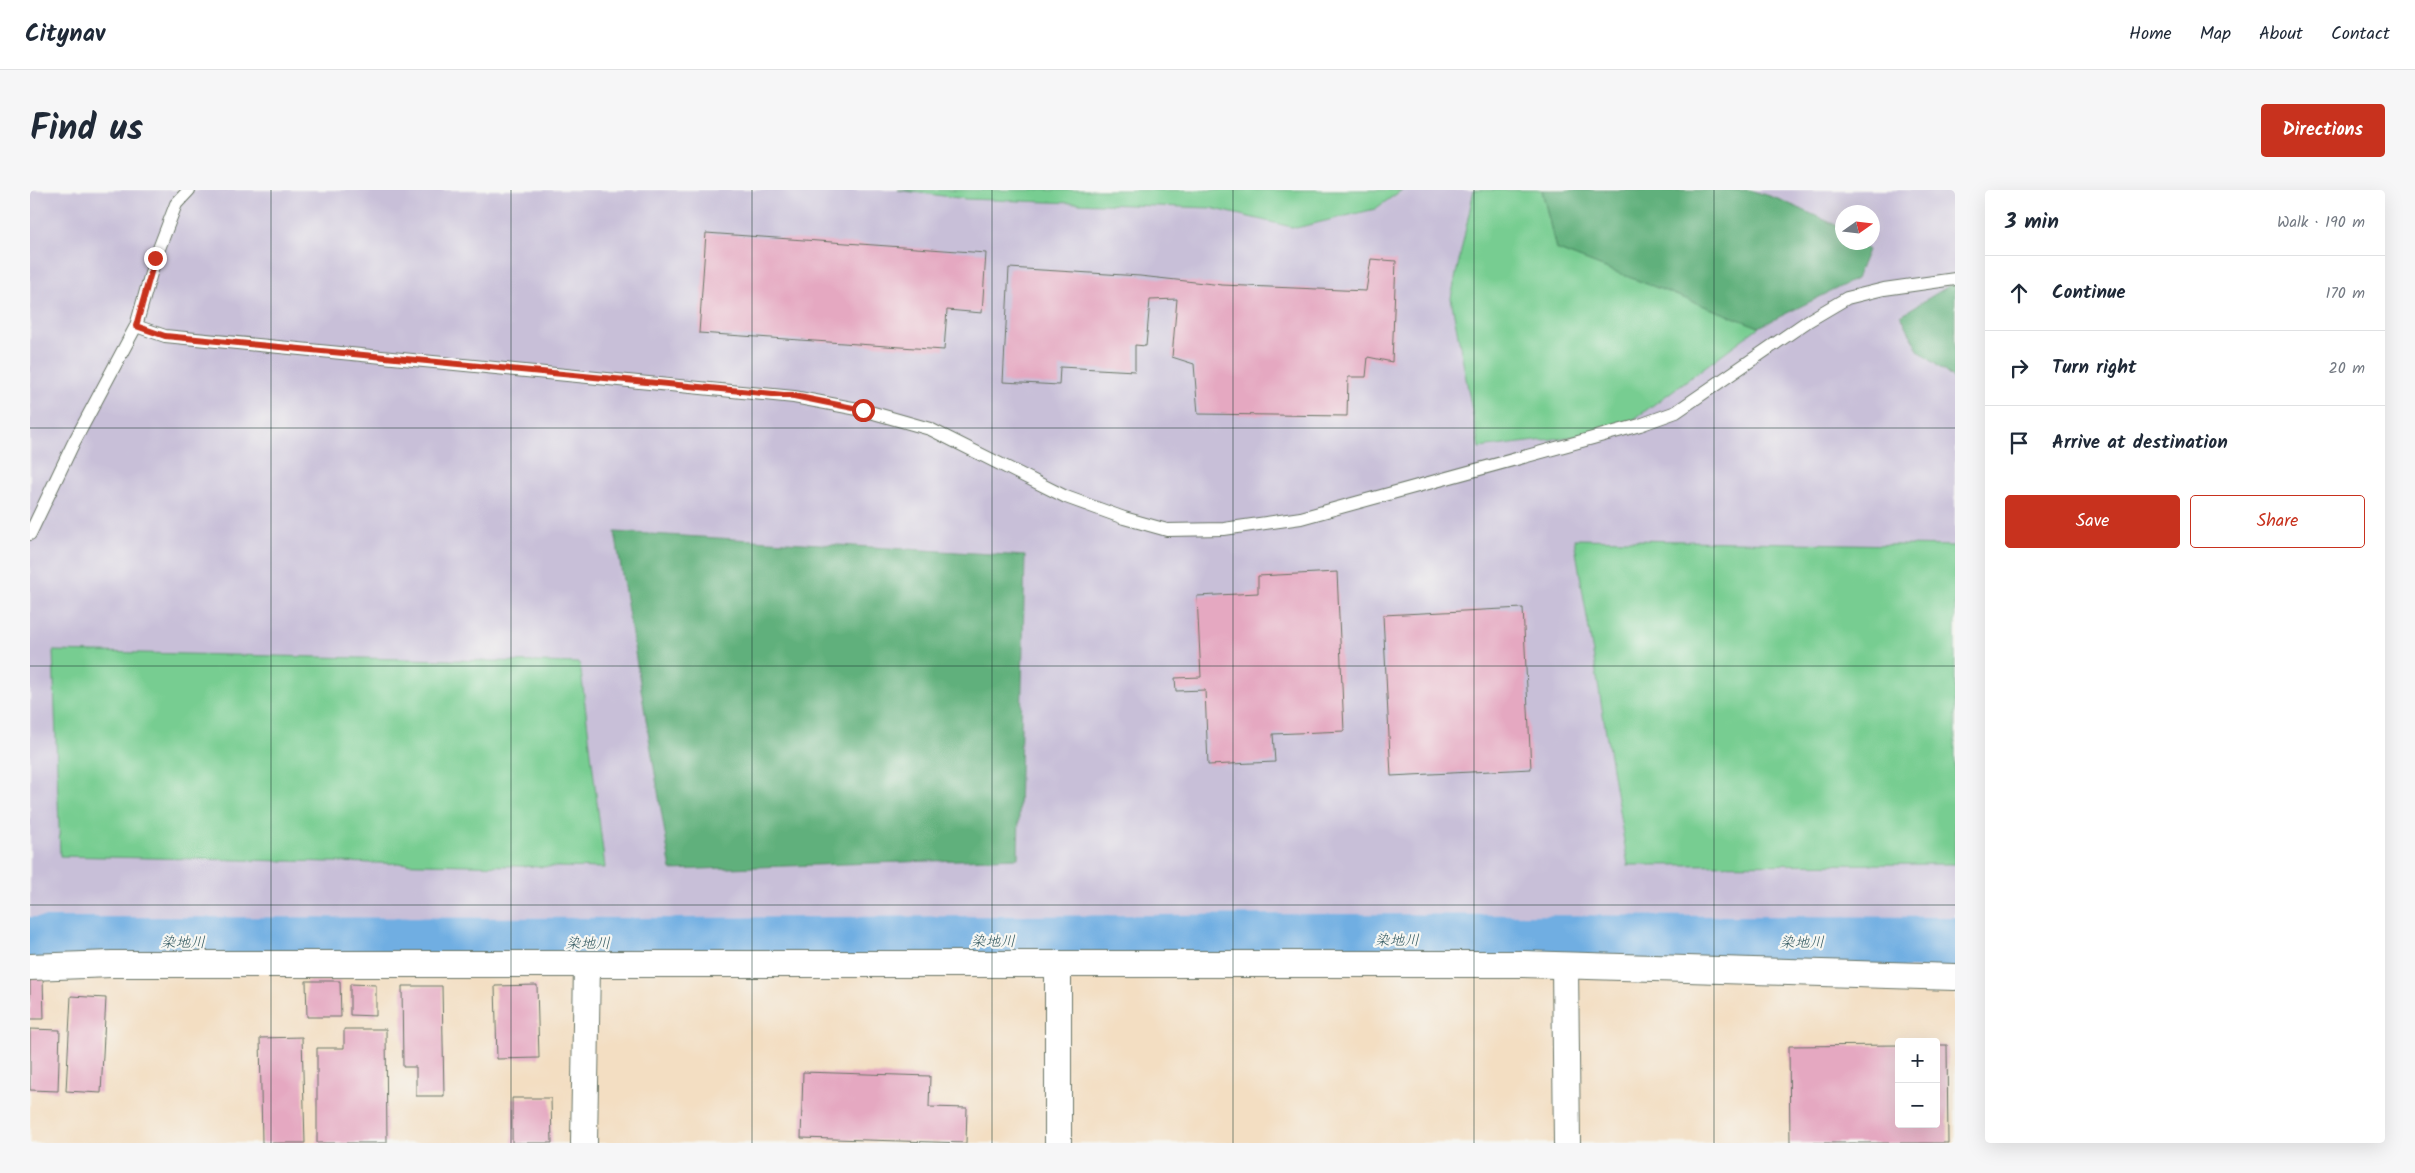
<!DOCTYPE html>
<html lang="en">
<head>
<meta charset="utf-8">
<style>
  :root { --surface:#fff; --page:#f6f6f7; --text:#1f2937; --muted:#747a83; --line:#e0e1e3; --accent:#c8321e }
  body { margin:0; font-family:Kalam,"Klee One",sans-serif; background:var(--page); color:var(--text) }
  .controls { position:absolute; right:15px; bottom:15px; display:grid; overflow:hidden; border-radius:5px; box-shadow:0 5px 20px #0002 }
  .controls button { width:45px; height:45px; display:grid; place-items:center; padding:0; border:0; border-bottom:1px solid var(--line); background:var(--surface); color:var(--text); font:25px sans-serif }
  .compass { position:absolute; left:1805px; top:15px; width:45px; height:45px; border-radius:50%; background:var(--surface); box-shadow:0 5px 20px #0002; rotate:76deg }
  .stop { position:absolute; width:15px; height:15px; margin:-11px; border:4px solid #c8321e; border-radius:50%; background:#fff }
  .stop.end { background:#c8321e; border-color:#fff; box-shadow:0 1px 5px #0008 }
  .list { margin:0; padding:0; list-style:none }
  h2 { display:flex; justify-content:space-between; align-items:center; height:65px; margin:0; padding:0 20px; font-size:21px }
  h2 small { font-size:16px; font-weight:400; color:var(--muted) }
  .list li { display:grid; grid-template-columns:32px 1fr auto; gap:15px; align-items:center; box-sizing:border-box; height:75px; padding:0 20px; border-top:1px solid var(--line) }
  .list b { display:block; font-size:19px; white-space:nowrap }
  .list em { font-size:16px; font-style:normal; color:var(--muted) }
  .actions { display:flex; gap:10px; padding:15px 20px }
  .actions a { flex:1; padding:11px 0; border:1px solid var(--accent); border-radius:5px; text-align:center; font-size:18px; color:var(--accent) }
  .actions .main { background:var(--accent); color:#fff }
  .icon { flex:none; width:28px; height:28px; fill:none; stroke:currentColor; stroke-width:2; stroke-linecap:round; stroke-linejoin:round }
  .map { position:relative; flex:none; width:1925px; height:953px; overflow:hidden; border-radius:5px }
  header { display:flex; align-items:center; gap:30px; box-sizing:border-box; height:70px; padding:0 25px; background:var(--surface); border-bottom:1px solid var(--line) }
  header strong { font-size:24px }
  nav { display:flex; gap:28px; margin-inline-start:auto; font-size:18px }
  .intro { display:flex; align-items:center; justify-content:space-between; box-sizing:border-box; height:120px; padding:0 30px }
  h1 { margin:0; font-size:35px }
  .button { padding:12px 22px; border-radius:5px; background:var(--accent); color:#fff; font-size:18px; font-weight:700 }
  main { display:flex; gap:30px; padding:0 30px }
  aside { flex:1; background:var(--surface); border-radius:5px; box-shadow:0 5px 20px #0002 }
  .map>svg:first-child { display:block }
</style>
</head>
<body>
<header>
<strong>Citynav</strong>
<nav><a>Home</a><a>Map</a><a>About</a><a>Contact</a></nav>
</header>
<div class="intro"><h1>Find us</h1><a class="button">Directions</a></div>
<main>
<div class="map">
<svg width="1925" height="953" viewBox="0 0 1925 953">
  <rect width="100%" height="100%" fill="#f6f6f2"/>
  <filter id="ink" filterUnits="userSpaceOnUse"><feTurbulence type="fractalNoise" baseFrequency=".02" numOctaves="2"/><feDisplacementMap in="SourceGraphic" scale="10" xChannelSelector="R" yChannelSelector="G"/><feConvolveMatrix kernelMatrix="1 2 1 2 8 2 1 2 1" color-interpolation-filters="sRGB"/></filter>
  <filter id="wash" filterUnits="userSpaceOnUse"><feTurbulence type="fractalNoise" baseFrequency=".0096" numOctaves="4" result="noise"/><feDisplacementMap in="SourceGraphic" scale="20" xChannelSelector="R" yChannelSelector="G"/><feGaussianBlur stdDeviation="1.12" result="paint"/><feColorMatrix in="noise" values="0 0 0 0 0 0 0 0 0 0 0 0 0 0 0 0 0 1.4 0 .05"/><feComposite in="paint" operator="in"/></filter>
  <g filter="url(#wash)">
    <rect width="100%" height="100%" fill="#f3dec2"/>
    <path fill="#c8bfd8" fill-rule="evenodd" d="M0 0H1925V735L0 741ZM1812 22H1842V52H1812Z"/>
    <g fill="#77cd91" stroke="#4b8562">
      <polygon points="868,0 1372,0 1345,19 1266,38 1181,18 936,9"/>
      <polygon points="1444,0 1512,0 1526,59 1729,137 1588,241 1449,258 1421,108"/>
      <polygon points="1544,349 1925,356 1925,674 1598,675"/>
      <polygon points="23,461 550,473 575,678 30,666"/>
    </g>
    <g fill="#61b07b" stroke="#407658">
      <polygon points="1512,0 1720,0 1751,10 1810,37 1812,39 1812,52 1829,53 1838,60 1826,89 1729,137 1526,59"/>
      <polygon points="1925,92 1925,190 1888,160 1871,125"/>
      <polygon points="585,342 995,366 988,668 641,680"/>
    </g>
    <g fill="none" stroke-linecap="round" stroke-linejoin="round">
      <polyline stroke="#70aee2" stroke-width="52" points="0,753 645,754 1297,750 1925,753"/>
    </g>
    <g id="blocks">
      <g fill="#e5a8c1">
        <polygon points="676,43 956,63 952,123 917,120 914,160 669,143"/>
        <polygon points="1341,69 1366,71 1362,172 1338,167 1336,187 1318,187 1317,226 1168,224 1164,174 1142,167 1147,109 1120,110 1116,156 1105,155 1105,181 1030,177 1029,195 973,192 979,78 1110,86 1192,95 1336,101"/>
        <polygon points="1307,382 1314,541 1243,544 1245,572 1178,575 1175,500 1146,501 1145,488 1171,487 1167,406 1228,403 1228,386"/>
        <polygon points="1493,418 1501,579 1361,586 1353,425"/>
        <polygon points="0,788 13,788 14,829 0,829"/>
        <polygon points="276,791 310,791 311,827 277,827"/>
        <polygon points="320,794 346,795 346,826 320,825"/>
        <polygon points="507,795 509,868 467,869 465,796"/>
        <polygon points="372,796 412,796 414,906 386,906 386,877 373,877"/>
        <polygon points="41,806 76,808 71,903 36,901"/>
        <polygon points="0,839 30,840 28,901 0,900"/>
        <polygon points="314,839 356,839 357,953 287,953 287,858 314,858"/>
        <polygon points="272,847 275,953 232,953 230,848"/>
        <polygon points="1869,855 1869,934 1906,934 1906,855 1917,855 1918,953 1760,953 1759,856"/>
        <polygon points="773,882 900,886 899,917 937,918 936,953 771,948"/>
        <polygon points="482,908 521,908 522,953 482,953"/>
      </g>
    </g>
  </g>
  <g filter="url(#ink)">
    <use href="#blocks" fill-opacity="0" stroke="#697566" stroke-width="1"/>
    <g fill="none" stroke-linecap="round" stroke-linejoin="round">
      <g stroke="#697566" stroke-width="14">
        <g id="lane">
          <polyline points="106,136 135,146 764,207 833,220 900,239 1036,307 1094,328 1137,340 1194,339 1271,328 1610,235 1646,222 1778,131 1817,108 1854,99 1925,89"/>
          <polyline points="0,344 43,254 106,136 125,69 146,14 159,0"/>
        </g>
      </g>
      <g stroke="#697566" stroke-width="28">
        <g id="street">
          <polyline points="0,777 82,774 1492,774 1925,787"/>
          <polyline points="1535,777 1537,953"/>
          <polyline points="554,953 557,775"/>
          <polyline points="1028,953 1028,775"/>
        </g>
      </g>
      <use href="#lane" stroke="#fff" stroke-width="12"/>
      <use href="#street" stroke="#fff" stroke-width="26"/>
    </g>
  </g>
  <g fill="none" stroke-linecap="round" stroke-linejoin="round" filter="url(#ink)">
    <polyline stroke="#c8321e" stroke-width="6" points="125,68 106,136 135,146 764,206 833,220"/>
  </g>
  <path fill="none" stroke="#1f3d34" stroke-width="1" stroke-opacity="0.55" d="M241 0V953M481 0V953M722 0V953M962 0V953M1203 0V953M1444 0V953M1684 0V953M0 238H1925M0 476H1925M0 715H1925"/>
  <g text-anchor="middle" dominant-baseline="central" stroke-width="4.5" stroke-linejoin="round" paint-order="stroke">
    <g font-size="15" font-style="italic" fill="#335960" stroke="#f6f6f2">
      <text x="1367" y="751">染地川</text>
      <text x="963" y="752">染地川</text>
      <text x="153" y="753">染地川</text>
      <text x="1772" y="753">染地川</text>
      <text x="558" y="754">染地川</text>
    </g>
  </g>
</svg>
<div class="controls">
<button>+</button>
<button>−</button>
</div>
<svg class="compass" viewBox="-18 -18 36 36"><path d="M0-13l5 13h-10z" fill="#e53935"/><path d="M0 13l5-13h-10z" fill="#747a83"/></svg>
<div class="stop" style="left:833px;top:220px"></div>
<div class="stop end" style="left:125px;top:68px"></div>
</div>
<aside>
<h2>3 min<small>Walk · 190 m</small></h2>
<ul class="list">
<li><svg class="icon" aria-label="ahead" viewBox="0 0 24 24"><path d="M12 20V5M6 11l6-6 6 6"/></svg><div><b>Continue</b></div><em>170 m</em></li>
<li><svg class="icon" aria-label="right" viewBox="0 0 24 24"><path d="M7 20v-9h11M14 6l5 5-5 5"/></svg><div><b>Turn right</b></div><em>20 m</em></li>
<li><svg class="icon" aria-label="arrive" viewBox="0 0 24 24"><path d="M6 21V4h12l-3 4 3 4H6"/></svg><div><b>Arrive at destination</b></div></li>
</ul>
<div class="actions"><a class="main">Save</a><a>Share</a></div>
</aside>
</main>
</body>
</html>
